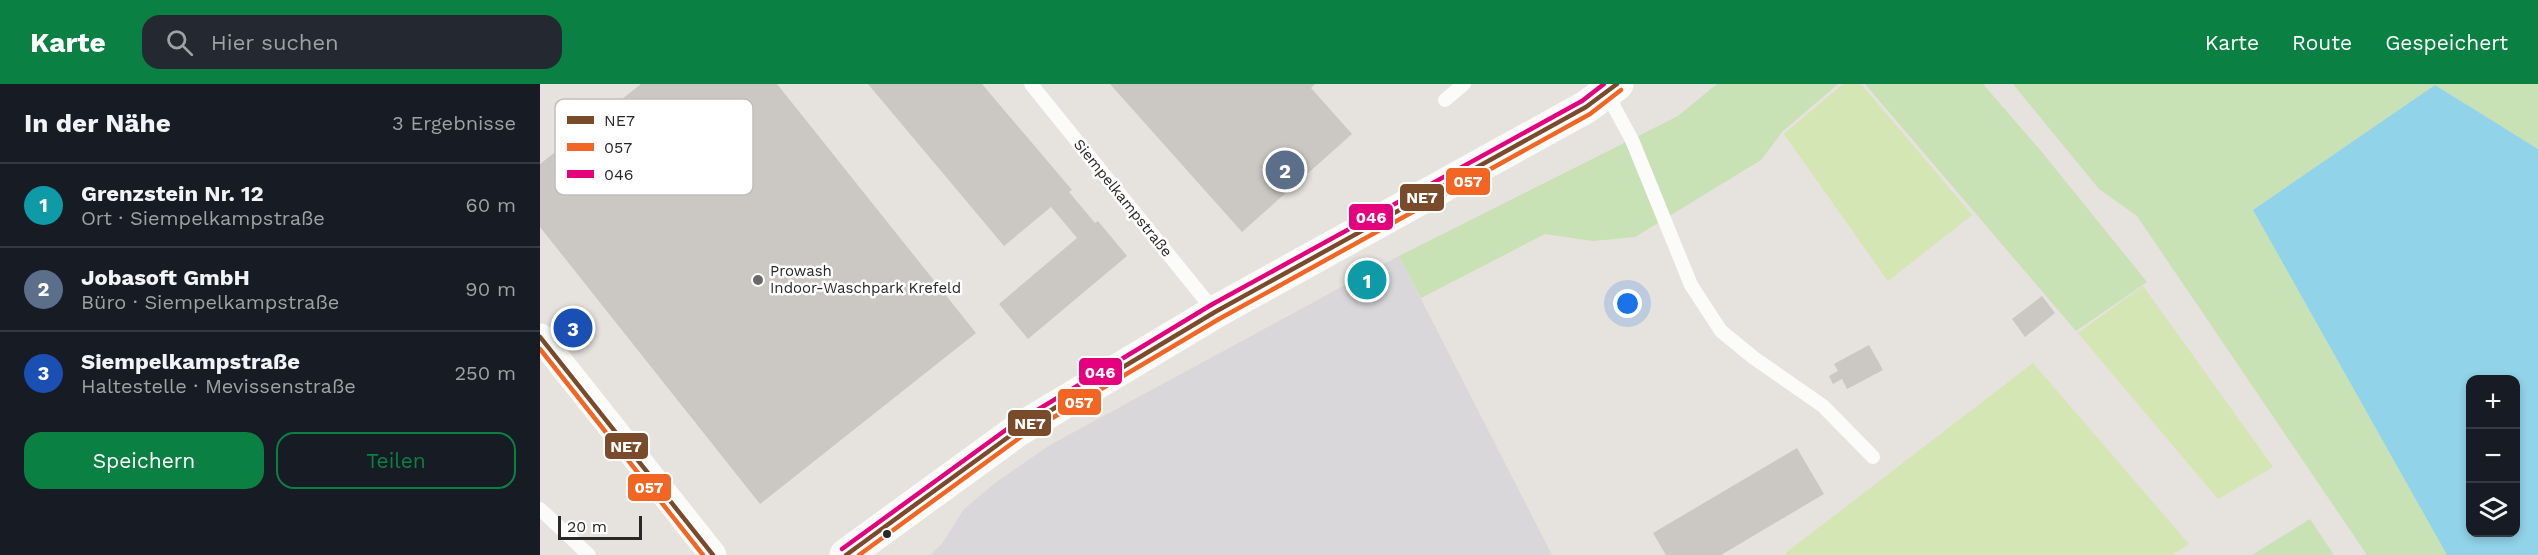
<!DOCTYPE html>
<html lang="de">
<head>
<meta charset="utf-8">
<style>
  :root { --surface:#171b24; --page:#242831; --text:#f1f3f6; --muted:#9ea1a6; --line:#363941; --accent:#0b8043 }
  body { margin:0; font-family:"Work Sans",sans-serif; background:var(--page); color:var(--text) }
  .controls { position:absolute; right:18px; bottom:18px; display:grid; overflow:hidden; border-radius:12px; box-shadow:0 3px 9px #0003 }
  .controls button { width:54px; height:54px; display:grid; place-items:center; padding:0; border:0; border-bottom:2px solid var(--line); background:var(--surface); color:var(--text); font:30px sans-serif }
  .scale { position:absolute; left:18px; bottom:15px; width:84px; box-sizing:border-box; padding-left:6px; border:3px solid #282828; border-top:0; font-size:16px; line-height:21px; white-space:nowrap; color:#282828; -webkit-text-stroke:4px #fff; paint-order:stroke }
  .you { position:absolute; left:1088px; top:220px; width:21px; height:21px; margin:-15px; border:4px solid #fff; border-radius:50%; background:#1a73e8; box-shadow:0 0 0 9px #1a73e833 }
  .badge { display:grid; place-items:center; width:39px; height:39px; border-radius:50%; background:var(--accent); color:#fff; font-size:20px; font-weight:700 }
  .pin { position:absolute; translate:-50% -50%; border:3px solid #fff; box-shadow:0 2px 6px #0006 }
  .list { margin:0; padding:0; list-style:none }
  h2 { display:flex; justify-content:space-between; align-items:center; height:78px; margin:0; padding:0 24px; font-size:26px }
  h2 small { font-size:20px; font-weight:400; color:var(--muted) }
  .list li { display:grid; grid-template-columns:39px 1fr auto; gap:18px; align-items:center; box-sizing:border-box; height:84px; padding:0 24px; border-top:2px solid var(--line) }
  .list b { display:block; font-size:22px; white-space:nowrap }
  .list p { margin:0; font-size:20px; white-space:nowrap; color:var(--muted) }
  .list em { font-size:20px; font-style:normal; color:var(--muted) }
  .actions { display:flex; gap:12px; padding:18px 24px }
  .actions a { flex:1; padding:14px 0; border:2px solid var(--accent); border-radius:18px; text-align:center; font-size:21px; color:var(--accent) }
  .actions .main { background:var(--accent); color:#fff }
  .icon { flex:none; width:33px; height:33px; fill:none; stroke:currentColor; stroke-width:2; stroke-linecap:round; stroke-linejoin:round }
  .map { position:relative; flex:none; width:1998px; height:471px; overflow:hidden }
  header { display:flex; align-items:center; gap:36px; box-sizing:border-box; height:84px; padding:0 30px; background:var(--accent); color:#fff }
  header strong { font-size:28px }
  nav { display:flex; gap:33px; margin-inline-start:auto; font-size:21px }
  .search { width:420px; height:54px; background:var(--page); display:flex; align-items:center; gap:15px; box-sizing:border-box; padding:0 21px; border-radius:18px; color:var(--muted); font-size:22px }
  main { display:flex }
  aside { flex:1; background:var(--surface) }
  .map>svg:first-child { display:block }
</style>
</head>
<body>
<header>
<strong>Karte</strong>
<div class="search"><svg class="icon" aria-label="search" viewBox="0 0 24 24"><circle cx="10" cy="10" r="6"/><path d="M15 15l6 6"/></svg>Hier suchen</div>
<nav><a>Karte</a><a>Route</a><a>Gespeichert</a></nav>
</header>
<main>
<aside>
<h2>In der Nähe<small>3 Ergebnisse</small></h2>
<ul class="list">
<li><span class="badge" style="background:#0f9aa8">1</span><div><b>Grenzstein Nr. 12</b><p>Ort · Siempelkampstraße</p></div><em>60 m</em></li>
<li><span class="badge" style="background:#5c6f8a">2</span><div><b>Jobasoft GmbH</b><p>Büro · Siempelkampstraße</p></div><em>90 m</em></li>
<li><span class="badge" style="background:#1a4fb4">3</span><div><b>Siempelkampstraße</b><p>Haltestelle · Mevissenstraße</p></div><em>250 m</em></li>
</ul>
<div class="actions"><a class="main">Speichern</a><a>Teilen</a></div>
</aside>
<div class="map">
<svg width="1998" height="471" viewBox="0 0 1998 471">
  <rect width="100%" height="100%" fill="#e6e2dd"/>
  <polygon fill="#d9d7d9" points="859,172 1012,471 390,471 401,461 424,425 455,399 510,361"/>
  <g fill="#c8e1b5">
    <polygon points="1177,0 1298,0 1242,48 1221,76 1095,153 1053,157 1005,150 881,214 859,172 1138,32"/>
    <polygon points="1325,0 1443,0 1501,67 1607,198 1536,247"/>
    <polygon points="1473,0 1998,0 1998,65 1895,1 1713,126 1907,471 1827,471 1597,132 1559,105"/>
    <polygon points="1770,435 1794,471 1712,471"/>
  </g>
  <g fill="#d4e6b3">
    <polygon points="1303,0 1321,0 1432,131 1348,197 1244,50"/>
    <polygon points="1603,202 1733,383 1678,415 1538,249"/>
    <polygon points="1493,279 1649,460 1632,471 1243,471"/>
  </g>
  <path fill="#91d3e8" fill-rule="evenodd" d="M1895 1 1998 65V471H1907L1713 126ZM1930 296H1976V448H1930Z"/>
  <g fill="#cbc8c4">
    <polygon points="101,0 237,0 436,249 220,420 0,143 0,80"/>
    <polygon points="328,0 442,0 532,106 529,108 555,139 558,137 587,172 488,255 459,220 537,154 511,123 464,162"/>
    <polygon points="570,0 775,0 771,4 812,50 702,148"/>
    <polygon points="1502,212 1515,229 1485,253 1472,235"/>
    <polygon points="1329,261 1343,286 1307,305 1302,295 1293,300 1289,292 1298,287 1294,280"/>
    <polygon points="1257,364 1284,410 1181,471 1126,471 1113,449"/>
  </g>
  <g fill="none" stroke-linecap="round" stroke-linejoin="round">
    <g stroke="#fbfbfa" stroke-width="14">
      <polyline points="491,0 675,228"/>
      <polyline points="1066,8 1092,56 1151,201 1181,247 1214,274 1283,322 1333,373"/>
      <polyline points="905,16 924,0"/>
      <polyline points="0,425 49,471"/>
    </g>
    <polyline stroke="#fbfbfa" stroke-width="27" points="0,253 173,471"/>
    <polyline stroke="#fbfbfa" stroke-width="33" points="306,471 478,346 675,228 1046,23 1077,0"/>
    <g stroke="#fff" stroke-width="9">
      <g id="bus-1">
        <polyline points="0,253 173,471"/>
        <polyline points="306,471 478,346 675,228 1046,23 1077,0"/>
      </g>
    </g>
    <g stroke="#fff" stroke-width="9">
      <g id="bus-2">
        <polyline points="0,265 163,471"/>
        <polyline points="319,471 482,352 679,235 1050,30 1081,6"/>
      </g>
    </g>
    <g stroke="#fff" stroke-width="9">
      <polyline id="bus-3" points="302,465 474,340 671,221 1042,17 1064,0"/>
    </g>
    <use href="#bus-1" stroke="#7a4b2a" stroke-width="4.5"/>
    <use href="#bus-2" stroke="#f26522" stroke-width="4.5"/>
    <use href="#bus-3" stroke="#e5007d" stroke-width="4.5"/>
  </g>
  <circle fill="#6a6967" stroke="#fff" stroke-width="2" cx="218" cy="196" r="6"/>
  <circle fill="#282828" stroke="#fff" stroke-width="2" cx="347" cy="450" r="5"/>
  <g text-anchor="middle" dominant-baseline="central" stroke-width="5" stroke-linejoin="round" paint-order="stroke">
    <g font-size="15" fill="#282828" stroke="#fff">
      <text transform="translate(583 114) rotate(51)">Siempelkampstraße</text>
    </g>
    <g font-size="15" fill="#282828" stroke="#fff" text-anchor="start">
      <text x="230" y="187">Prowash<tspan x="230" dy="17">Indoor-Waschpark Krefeld</tspan></text>
    </g>
  </g>
  <rect x="15" y="15" width="198" height="96" rx="9" fill="#fff" stroke="#bebebe" stroke-width="1.5"/>
  <rect x="27" y="32" width="27" height="8" fill="#7a4b2a"/>
  <rect x="27" y="59" width="27" height="8" fill="#f26522"/>
  <rect x="27" y="86" width="27" height="8" fill="#e5007d"/>
  <g font-size="16" fill="#282828">
    <text x="64" y="42">NE7</text>
    <text x="64" y="69">057</text>
    <text x="64" y="96">046</text>
  </g>
  <g stroke="#fff" stroke-width="2">
    <rect x="905" y="83" width="46" height="29" rx="6" fill="#f26522"/>
    <rect x="859" y="99" width="46" height="29" rx="6" fill="#7a4b2a"/>
    <rect x="808" y="119" width="46" height="28" rx="6" fill="#e5007d"/>
    <rect x="538" y="273" width="45" height="29" rx="6" fill="#e5007d"/>
    <rect x="517" y="304" width="45" height="28" rx="6" fill="#f26522"/>
    <rect x="467" y="325" width="45" height="28" rx="6" fill="#7a4b2a"/>
    <rect x="64" y="348" width="45" height="28" rx="6" fill="#7a4b2a"/>
    <rect x="87" y="389" width="45" height="29" rx="6" fill="#f26522"/>
  </g>
  <g font-size="16" text-anchor="middle" font-weight="bold" fill="#fff">
    <text x="928" y="103">057</text>
    <text x="882" y="119">NE7</text>
    <text x="831" y="139">046</text>
    <text x="560" y="294">046</text>
    <text x="539" y="324">057</text>
    <text x="490" y="345">NE7</text>
    <text x="86" y="368">NE7</text>
    <text x="109" y="409">057</text>
  </g>
</svg>
<div class="controls">
<button>+</button>
<button>−</button>
<button><svg class="icon" aria-label="layers" viewBox="0 0 24 24"><path d="M12 4l9 5-9 5-9-5zM3 14l9 5 9-5"/></svg></button>
</div>
<div class="scale">20 m</div>
<div class="you"></div>
<div class="pin badge" style="left:827px;top:196px;background:#0f9aa8">1</div>
<div class="pin badge" style="left:745px;top:86px;background:#5c6f8a">2</div>
<div class="pin badge" style="left:33px;top:244px;background:#1a4fb4">3</div>
</div>
</main>
</body>
</html>
